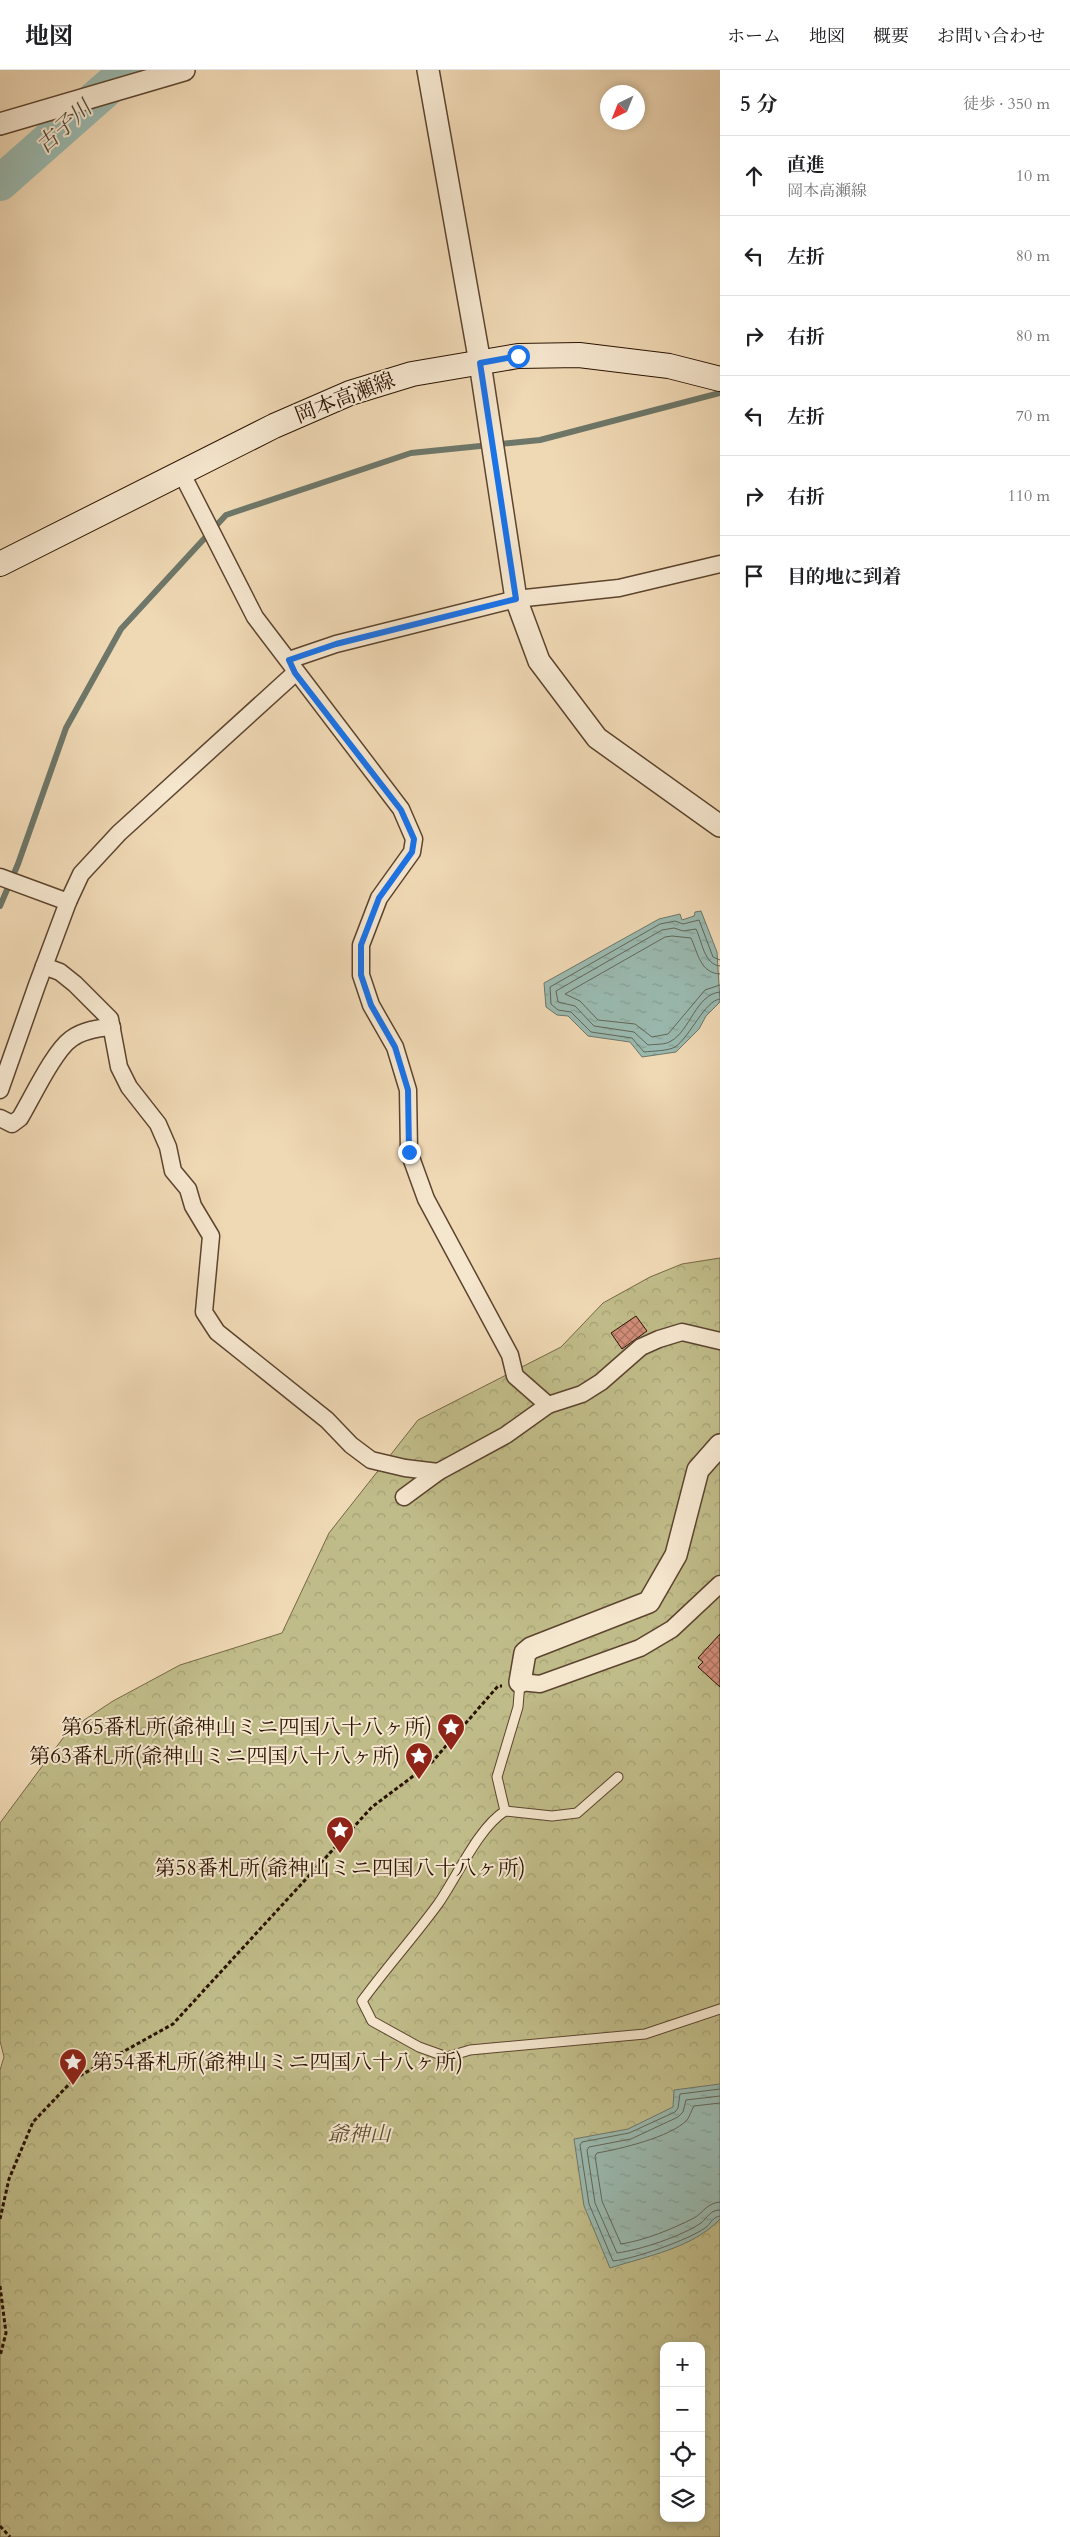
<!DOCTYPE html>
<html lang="ja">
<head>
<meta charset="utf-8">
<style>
  :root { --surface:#fff; --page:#f6f6f6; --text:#202124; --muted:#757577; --line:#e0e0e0 }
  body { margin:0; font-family:Cardo,"Noto Serif JP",serif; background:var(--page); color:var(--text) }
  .controls { position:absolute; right:15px; bottom:15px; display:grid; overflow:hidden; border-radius:10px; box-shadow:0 2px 8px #0003 }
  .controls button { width:45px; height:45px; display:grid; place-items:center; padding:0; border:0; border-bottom:1px solid var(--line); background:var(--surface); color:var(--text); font:25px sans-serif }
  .compass { position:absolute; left:600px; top:15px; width:45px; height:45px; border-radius:50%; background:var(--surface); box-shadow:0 2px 8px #0003; rotate:223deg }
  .stop { position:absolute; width:15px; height:15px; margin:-11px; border:4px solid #1a73e8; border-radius:50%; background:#fff }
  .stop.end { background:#1a73e8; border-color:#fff; box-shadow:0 1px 5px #0008 }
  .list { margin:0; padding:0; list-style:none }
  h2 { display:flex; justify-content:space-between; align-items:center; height:65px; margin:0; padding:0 20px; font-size:21px }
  h2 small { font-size:16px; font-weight:400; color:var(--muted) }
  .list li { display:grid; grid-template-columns:32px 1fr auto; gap:15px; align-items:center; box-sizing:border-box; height:80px; padding:0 20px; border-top:1px solid var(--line) }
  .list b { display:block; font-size:19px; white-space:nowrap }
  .list p { margin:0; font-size:16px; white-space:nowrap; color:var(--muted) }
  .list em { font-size:16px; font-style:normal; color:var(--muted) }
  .icon { flex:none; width:28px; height:28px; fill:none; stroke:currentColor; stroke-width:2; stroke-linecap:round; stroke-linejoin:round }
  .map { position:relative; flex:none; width:720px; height:2467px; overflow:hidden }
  header { display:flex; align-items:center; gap:30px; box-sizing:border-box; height:70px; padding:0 25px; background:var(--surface); border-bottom:1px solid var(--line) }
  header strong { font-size:24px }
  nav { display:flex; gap:28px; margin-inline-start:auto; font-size:18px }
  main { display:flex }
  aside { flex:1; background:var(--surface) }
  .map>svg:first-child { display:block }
</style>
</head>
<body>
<header>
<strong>地図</strong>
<nav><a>ホーム</a><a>地図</a><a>概要</a><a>お問い合わせ</a></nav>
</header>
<main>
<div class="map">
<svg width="720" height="2467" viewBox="0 0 720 2467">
  <defs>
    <pattern id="forest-crowns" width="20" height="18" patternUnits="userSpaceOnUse" patternTransform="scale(1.25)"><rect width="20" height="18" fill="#c0bc89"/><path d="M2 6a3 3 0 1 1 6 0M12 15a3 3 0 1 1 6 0" fill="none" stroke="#a5a174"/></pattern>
    <pattern id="water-ripples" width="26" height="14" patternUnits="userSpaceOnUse" patternTransform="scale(1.25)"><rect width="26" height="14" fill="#9ab9af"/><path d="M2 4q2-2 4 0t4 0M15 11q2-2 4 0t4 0" fill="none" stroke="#859e95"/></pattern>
    <pattern id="building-cross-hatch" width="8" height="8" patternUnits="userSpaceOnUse" patternTransform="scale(1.25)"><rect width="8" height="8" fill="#d08c77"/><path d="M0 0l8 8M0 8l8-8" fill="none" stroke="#a9715f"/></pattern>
  </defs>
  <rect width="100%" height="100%" fill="#efd8b4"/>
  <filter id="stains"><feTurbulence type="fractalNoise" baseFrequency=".004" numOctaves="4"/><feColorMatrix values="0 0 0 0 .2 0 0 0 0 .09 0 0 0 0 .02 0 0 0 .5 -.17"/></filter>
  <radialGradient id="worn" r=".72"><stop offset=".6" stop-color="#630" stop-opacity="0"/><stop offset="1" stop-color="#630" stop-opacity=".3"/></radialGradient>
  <path fill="url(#forest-crowns)" stroke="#766845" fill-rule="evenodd" d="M720 1188V2467H0V2000L4 1987 0 1971V1753L69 1660 113 1631 180 1595 282 1563 329 1463 418 1350 561 1277 603 1233 650 1207 682 1194ZM664 2276H701V2448H664Z"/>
  <g fill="url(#water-ripples)" stroke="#6e7769">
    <polygon points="701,841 717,882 720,932 706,946 699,959 676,982 642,987 630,972 588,966 568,946 557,945 546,937 544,913 659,849 680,844 682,850 694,846 695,842"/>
    <path d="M720 2014V2149C693 2178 647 2186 610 2198L584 2136 574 2069 628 2059 673 2037 674 2020Z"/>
  </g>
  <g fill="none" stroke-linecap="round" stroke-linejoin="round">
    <g stroke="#626658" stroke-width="1">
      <path d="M720 890 713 887 699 850 683 854 675 851 660 854 550 917 551 934 558 940 571 942 591 962 632 968 644 982C653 981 668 981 675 977 690 967 705 930 720 929"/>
      <path d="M720 896C704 895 702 871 696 859L683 861 674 858 662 860 556 921 558 932 575 936 594 956 634 962 648 975C655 974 666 975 671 971 690 961 696 924 720 922"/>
      <path d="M720 904C700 903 698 883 691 868L672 866 665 867 565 924 580 931 598 950 635 954 652 967 668 964 705 920 720 915"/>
      <path d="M720 2019 680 2024 678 2038 675 2042 629 2063 582 2072 580 2075 589 2134 613 2191C634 2189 688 2170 705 2158 711 2154 712 2147 720 2146"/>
      <path d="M720 2026 686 2030 683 2042 678 2047 631 2069 589 2077 587 2080 595 2133 617 2183C640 2180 682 2166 701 2153 708 2147 710 2140 720 2140"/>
      <path d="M720 2033 694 2036C691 2041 690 2046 687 2050 671 2067 620 2079 597 2083L595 2086 602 2131 621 2174C646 2170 672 2159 694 2148 704 2142 707 2133 720 2132"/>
    </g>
    <polyline stroke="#6e7769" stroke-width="6" points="0,836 18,794 66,658 121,559 226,445 411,383 540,370 720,323"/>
    <polyline stroke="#9ab9af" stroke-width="36" points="0,113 128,0"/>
  </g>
  <g fill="url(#building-cross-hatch)" stroke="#2b1301">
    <polygon points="636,1246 647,1261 622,1279 611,1263"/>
    <polygon points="720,1564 720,1617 698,1597 703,1592 698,1588"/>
  </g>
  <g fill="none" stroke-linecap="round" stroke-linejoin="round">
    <g stroke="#5c442e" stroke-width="11">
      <g id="service">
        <path d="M520 1612 518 1637 497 1707 505 1741C478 1758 457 1807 438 1834 414 1867 386 1898 362 1931L372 1951 419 1977 447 1987 470 1980 645 1964 720 1939"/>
        <polyline points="505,1741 552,1746 577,1743 618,1707"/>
      </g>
    </g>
    <g stroke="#5c442e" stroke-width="19">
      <g id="minor">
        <polyline points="181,402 255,547 401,739 414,769 412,782 379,828 361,875 361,905 371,935 395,977 408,1020 409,1082 426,1129 510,1285 515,1306 548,1335 506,1365 438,1402 404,1427"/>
        <polyline points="289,590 336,574 516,529 619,518 720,494"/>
        <polyline points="0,807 68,832"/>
        <polyline points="44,896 60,902 75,914 110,949 119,997 129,1017 158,1054 168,1077 173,1101 188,1119 193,1136 211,1166 204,1242 217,1262 327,1350 351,1375 371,1390 405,1398 438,1402"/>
        <polyline points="0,1020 37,915 68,832 81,804 119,763 295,603"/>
        <path d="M0 1048 12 1054 20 1048C32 1028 54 981 71 969 83 960 98 958 112 957"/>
        <polyline points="548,1335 582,1324 601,1312 641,1277 659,1269 682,1262 720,1271"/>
        <polyline points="520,1612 540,1614 640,1578 672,1559 720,1514"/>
      </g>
    </g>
    <g stroke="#5c442e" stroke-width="24">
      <g id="tertiary">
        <polyline points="428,0 480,293 516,529 539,591 597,668 720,756"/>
        <polyline points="0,54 184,0"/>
        <polyline points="520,1612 525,1583 531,1578 649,1532 676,1485 698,1400 720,1375"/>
      </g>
    </g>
    <g stroke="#2b1301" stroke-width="26">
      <polyline id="secondary" points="0,494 274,356 350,323 412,304 518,286 579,285 669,296 720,309"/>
    </g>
    <g stroke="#2b1301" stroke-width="3" stroke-dasharray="4 2.5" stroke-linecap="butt">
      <polyline points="0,2149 9,2109 33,2052 74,2009 173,1954 372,1737 432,1692 498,1616 502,1616"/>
      <polyline points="0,2216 6,2263 0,2286"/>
      <polyline points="0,2456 10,2467"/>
    </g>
    <use href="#service" stroke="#f5e6ce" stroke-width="9"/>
    <use href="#minor" stroke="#f5e6ce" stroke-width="16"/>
    <use href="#tertiary" stroke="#f5e6ce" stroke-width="21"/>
    <use href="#secondary" stroke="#f5e6ce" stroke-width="24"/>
  </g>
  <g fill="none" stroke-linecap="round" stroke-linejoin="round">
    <polyline stroke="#1a73e8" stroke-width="6" points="409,1082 408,1020 395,977 371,935 361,905 361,875 379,828 412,782 414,769 401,740 295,603 289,590 336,574 516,529 480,293 518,286"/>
  </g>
  <defs>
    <g id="sight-pin" transform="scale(1.4375)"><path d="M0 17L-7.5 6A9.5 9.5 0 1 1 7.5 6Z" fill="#8f2418" stroke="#f5e6ce"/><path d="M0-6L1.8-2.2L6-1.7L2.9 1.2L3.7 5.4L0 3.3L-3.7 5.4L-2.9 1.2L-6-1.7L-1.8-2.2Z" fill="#fff"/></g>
  </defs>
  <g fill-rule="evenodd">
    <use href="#sight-pin" x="451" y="1657"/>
    <use href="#sight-pin" x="419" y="1686"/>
    <use href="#sight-pin" x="340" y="1760"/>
    <use href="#sight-pin" x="73" y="1992"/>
  </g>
  <g text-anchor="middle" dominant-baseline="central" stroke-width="4" stroke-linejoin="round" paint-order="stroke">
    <g font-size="21" fill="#2b1301" stroke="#f5e6ce">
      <text transform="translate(345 328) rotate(-21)">岡本高瀬線</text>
    </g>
    <g font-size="21" fill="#2b1301" stroke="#f5e6ce" text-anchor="end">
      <text x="432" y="1657">第65番札所(爺神山ミニ四国八十八ヶ所)</text>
      <text x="400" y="1686">第63番札所(爺神山ミニ四国八十八ヶ所)</text>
      <text x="340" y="1798" text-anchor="middle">第58番札所(爺神山ミニ四国八十八ヶ所)</text>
      <text x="92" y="1992" text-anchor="start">第54番札所(爺神山ミニ四国八十八ヶ所)</text>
    </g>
    <g font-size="21" font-style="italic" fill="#5f4e31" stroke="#f5e6ce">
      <text x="359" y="2064">爺神山</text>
    </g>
    <g font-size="22" font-style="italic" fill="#524d3e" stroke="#f5e6ce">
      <text transform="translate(64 57) rotate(-42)">古子川</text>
    </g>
  </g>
  <rect width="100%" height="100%" filter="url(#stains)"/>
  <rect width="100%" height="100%" fill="url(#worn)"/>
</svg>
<div class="controls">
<button>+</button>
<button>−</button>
<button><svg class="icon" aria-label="locate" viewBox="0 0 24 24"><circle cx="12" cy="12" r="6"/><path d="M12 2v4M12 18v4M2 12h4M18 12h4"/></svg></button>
<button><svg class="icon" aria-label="layers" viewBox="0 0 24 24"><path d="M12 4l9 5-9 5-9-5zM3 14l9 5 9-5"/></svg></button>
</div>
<svg class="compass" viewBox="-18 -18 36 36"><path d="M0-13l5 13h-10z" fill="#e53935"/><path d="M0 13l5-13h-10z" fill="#757577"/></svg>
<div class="stop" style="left:518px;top:286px"></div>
<div class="stop end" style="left:409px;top:1082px"></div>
</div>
<aside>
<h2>5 分<small>徒歩 · 350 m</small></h2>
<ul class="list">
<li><svg class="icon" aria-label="ahead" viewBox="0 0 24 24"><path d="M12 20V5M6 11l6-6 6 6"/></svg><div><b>直進</b><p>岡本高瀬線</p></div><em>10 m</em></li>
<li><svg class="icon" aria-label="left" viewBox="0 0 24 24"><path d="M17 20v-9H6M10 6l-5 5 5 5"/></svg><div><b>左折</b></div><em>80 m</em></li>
<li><svg class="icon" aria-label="right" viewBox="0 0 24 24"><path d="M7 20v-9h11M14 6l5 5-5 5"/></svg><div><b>右折</b></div><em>80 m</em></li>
<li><svg class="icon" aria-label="left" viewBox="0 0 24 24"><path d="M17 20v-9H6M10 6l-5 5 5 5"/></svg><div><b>左折</b></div><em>70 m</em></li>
<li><svg class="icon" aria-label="right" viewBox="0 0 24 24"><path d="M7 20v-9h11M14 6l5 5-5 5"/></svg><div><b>右折</b></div><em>110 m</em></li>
<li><svg class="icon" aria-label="arrive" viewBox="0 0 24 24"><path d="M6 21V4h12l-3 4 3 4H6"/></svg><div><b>目的地に到着</b></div></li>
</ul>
</aside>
</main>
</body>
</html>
